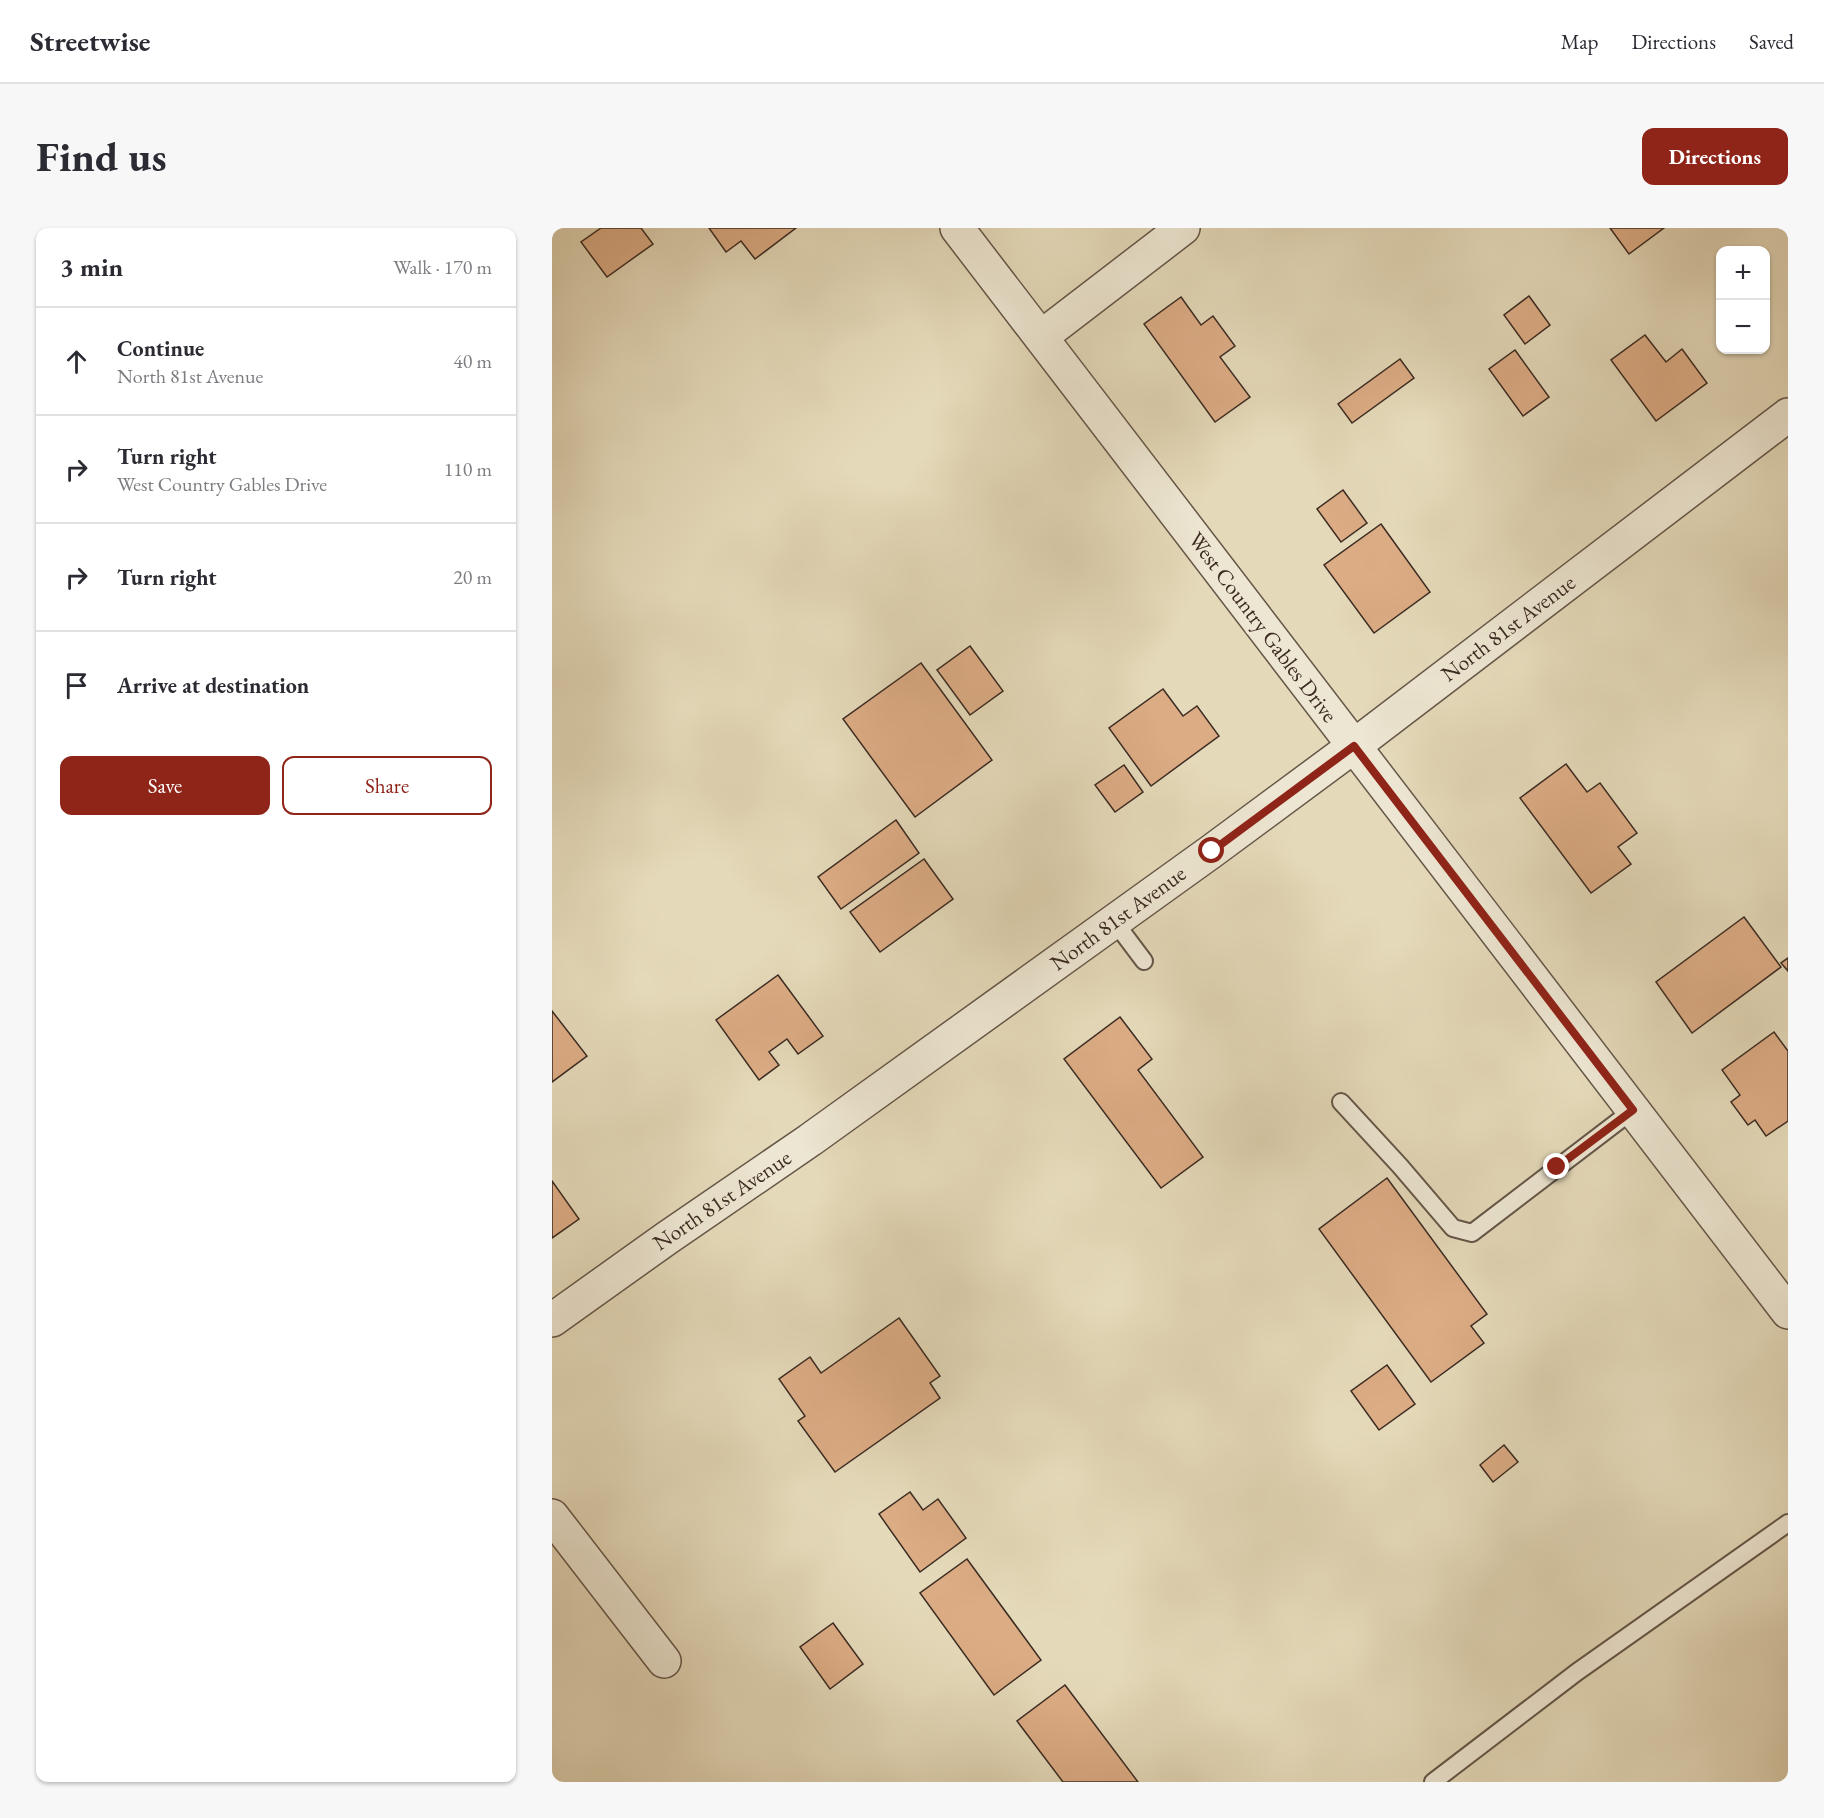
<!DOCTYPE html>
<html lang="en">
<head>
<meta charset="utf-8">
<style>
  :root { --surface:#fff; --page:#f7f7f7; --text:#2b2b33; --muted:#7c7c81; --line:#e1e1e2; --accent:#8f2418 }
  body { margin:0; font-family:"EB Garamond",serif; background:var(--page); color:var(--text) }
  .controls { position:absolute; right:18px; top:18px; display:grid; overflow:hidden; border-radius:12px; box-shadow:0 2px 4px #0004 }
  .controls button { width:54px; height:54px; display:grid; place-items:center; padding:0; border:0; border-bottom:2px solid var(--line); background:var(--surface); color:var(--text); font:30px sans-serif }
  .stop { position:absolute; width:18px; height:18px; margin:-14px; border:4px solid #8f2418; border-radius:50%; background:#fff }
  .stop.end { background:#8f2418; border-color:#fff; box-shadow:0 2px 6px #0008 }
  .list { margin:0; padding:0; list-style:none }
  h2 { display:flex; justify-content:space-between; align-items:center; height:78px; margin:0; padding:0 24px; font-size:26px }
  h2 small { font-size:20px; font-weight:400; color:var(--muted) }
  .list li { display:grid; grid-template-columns:39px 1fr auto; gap:18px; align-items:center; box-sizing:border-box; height:108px; padding:0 24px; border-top:2px solid var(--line) }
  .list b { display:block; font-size:22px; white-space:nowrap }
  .list p { margin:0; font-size:20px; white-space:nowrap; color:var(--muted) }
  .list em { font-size:20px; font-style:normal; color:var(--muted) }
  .actions { display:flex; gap:12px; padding:18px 24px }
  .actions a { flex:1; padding:14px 0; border:2px solid var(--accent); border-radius:12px; text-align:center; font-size:21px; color:var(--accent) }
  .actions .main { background:var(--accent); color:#fff }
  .icon { flex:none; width:33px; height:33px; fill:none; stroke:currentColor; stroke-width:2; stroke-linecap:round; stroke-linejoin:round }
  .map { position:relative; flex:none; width:1236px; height:1554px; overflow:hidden; border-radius:12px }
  header { display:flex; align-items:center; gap:36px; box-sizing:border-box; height:84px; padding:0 30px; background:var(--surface); border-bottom:2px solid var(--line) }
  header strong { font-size:28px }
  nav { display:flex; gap:33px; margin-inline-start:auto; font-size:21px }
  .intro { display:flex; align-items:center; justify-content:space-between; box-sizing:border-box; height:144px; padding:0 36px }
  h1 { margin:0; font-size:42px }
  .button { padding:15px 27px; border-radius:12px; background:var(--accent); color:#fff; font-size:21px; font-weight:700 }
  main { display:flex; gap:36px; padding:0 36px }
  aside { flex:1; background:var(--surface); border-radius:12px; box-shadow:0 2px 4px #0004 }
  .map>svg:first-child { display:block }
</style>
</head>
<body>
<header>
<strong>Streetwise</strong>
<nav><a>Map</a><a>Directions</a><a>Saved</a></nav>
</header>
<div class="intro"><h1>Find us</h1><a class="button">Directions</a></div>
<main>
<aside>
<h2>3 min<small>Walk · 170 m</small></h2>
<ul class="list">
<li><svg class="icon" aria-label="ahead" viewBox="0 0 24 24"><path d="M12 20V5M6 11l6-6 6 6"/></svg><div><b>Continue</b><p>North 81st Avenue</p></div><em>40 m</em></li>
<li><svg class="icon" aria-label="right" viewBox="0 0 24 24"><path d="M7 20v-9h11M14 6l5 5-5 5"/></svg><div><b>Turn right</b><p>West Country Gables Drive</p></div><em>110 m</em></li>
<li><svg class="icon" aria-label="right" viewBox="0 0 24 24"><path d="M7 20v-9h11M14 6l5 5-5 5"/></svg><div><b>Turn right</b></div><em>20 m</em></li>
<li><svg class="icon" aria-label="arrive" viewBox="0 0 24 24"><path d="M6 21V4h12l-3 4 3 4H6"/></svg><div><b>Arrive at destination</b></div></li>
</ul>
<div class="actions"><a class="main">Save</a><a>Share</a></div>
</aside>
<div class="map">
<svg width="1236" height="1554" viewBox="0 0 1236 1554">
  <rect width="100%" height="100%" fill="#e4d9b9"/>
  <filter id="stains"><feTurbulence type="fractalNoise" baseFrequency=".00333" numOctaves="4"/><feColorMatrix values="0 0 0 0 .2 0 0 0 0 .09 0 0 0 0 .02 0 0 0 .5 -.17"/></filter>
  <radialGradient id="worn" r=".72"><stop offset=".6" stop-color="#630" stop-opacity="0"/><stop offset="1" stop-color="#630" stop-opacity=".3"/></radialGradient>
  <g fill="#dcac85" stroke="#3b2b22" stroke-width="1.5">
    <polygon points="49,0 89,0 101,16 55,49 29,14"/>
    <polygon points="157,0 244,0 203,31 189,13 174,24"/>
    <polygon points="1058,0 1112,0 1077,26"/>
    <polygon points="977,68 998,97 973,116 952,87"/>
    <polygon points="629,69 649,97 661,88 683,118 668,129 698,169 663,194 592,96"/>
    <polygon points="1093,107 1114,134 1130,121 1155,155 1104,193 1059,132"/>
    <polygon points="963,122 997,169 971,188 937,141"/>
    <polygon points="848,131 862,150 800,195 786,176"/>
    <polygon points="791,262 815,295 789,314 765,281"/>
    <polygon points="829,296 878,364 822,405 772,337"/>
    <polygon points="418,418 451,463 418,487 385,442"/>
    <polygon points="369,435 440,532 363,589 291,491"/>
    <polygon points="611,461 631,488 645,478 667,508 599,558 557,500"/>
    <polygon points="1014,536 1035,564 1048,555 1085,605 1066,619 1079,636 1039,665 968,570"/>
    <polygon points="572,537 591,564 563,584 543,557"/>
    <polygon points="344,592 367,625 289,681 266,649"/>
    <polygon points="372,631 401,671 328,724 298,684"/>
    <polygon points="1192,689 1229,739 1140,805 1104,754"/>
    <polygon points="1236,730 1236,743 1229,735"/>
    <polygon points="226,747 271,808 246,826 235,811 217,824 227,837 207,852 164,792"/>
    <polygon points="0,783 35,828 0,854"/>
    <polygon points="568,789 600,831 586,842 651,929 609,960 512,831"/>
    <polygon points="1222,804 1236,823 1236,893 1214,908 1203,892 1196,897 1179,874 1188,867 1170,842"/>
    <polygon points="835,950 935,1086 919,1098 932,1115 879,1154 767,1001"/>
    <polygon points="0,953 27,991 0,1010"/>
    <polygon points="347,1090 388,1148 378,1155 388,1170 283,1244 246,1193 253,1188 227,1151 258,1129 269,1145"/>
    <polygon points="835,1137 863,1176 827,1202 799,1163"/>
    <polygon points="952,1217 966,1234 941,1254 928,1237"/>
    <polygon points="358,1264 371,1282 386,1271 414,1310 368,1344 327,1286"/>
    <polygon points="415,1331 489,1432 442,1467 368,1365"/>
    <polygon points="281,1395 311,1436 278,1461 248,1419"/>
    <polygon points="513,1457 586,1554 511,1554 465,1493"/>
  </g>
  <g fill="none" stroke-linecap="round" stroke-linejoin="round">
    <g stroke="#655648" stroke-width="20">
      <g id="lane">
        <polyline points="562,693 592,733"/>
        <polyline points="789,874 848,938 901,1000 920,1005 1081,882"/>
        <polyline points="881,1554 1025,1444 1236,1295"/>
      </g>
    </g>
    <g stroke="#655648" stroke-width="36">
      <g id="street">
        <polyline points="405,0 1236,1084"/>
        <polyline points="489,109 631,0"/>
        <polyline points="0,1092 115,1010 258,912 660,623 802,518 1236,187"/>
        <polyline points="0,1288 112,1433"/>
      </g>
    </g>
    <use href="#lane" stroke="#ede6d2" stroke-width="16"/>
    <use href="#street" stroke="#ede6d2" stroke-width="33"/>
  </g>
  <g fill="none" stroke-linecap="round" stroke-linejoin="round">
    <polyline stroke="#8f2418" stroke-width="8" points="660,623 802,518 1081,882 1005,939"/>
  </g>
  <g text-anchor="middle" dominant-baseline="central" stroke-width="6" stroke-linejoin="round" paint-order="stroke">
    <g font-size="22" fill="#3b2b22" stroke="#ede6d2">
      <text transform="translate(711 399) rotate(53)">West Country Gables Drive</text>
      <text transform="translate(956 400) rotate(-37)">North 81st Avenue</text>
      <text transform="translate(566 690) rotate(-36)">North 81st Avenue</text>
      <text transform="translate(170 972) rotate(-34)">North 81st Avenue</text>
    </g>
  </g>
  <rect width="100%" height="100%" filter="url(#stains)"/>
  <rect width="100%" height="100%" fill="url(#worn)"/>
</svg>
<div class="controls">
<button>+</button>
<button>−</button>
</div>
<div class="stop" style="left:660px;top:623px"></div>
<div class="stop end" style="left:1005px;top:939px"></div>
</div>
</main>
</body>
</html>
